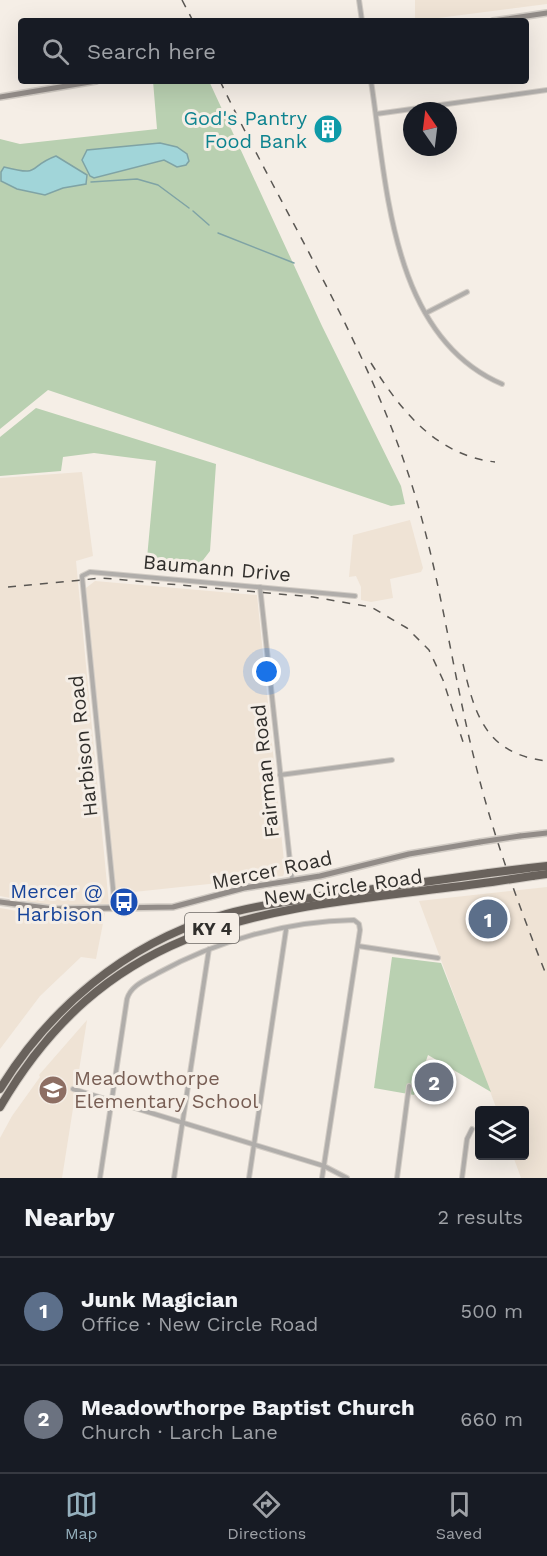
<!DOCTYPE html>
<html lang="en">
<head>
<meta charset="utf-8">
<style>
  :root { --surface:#171b24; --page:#242831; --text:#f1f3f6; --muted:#9ea1a6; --line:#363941; --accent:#95b0bd }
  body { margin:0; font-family:"Work Sans",sans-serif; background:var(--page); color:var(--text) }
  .controls { position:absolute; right:18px; bottom:18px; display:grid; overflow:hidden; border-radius:6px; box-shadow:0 6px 24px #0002 }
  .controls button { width:54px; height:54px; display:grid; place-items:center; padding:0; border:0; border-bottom:2px solid var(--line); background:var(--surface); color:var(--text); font:30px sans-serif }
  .compass { position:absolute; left:403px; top:102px; width:54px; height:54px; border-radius:50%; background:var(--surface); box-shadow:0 6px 24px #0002; rotate:346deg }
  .you { position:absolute; left:267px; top:672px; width:21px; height:21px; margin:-15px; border:4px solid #fff; border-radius:50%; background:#1a73e8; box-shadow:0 0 0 9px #1a73e833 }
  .badge { display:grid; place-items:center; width:39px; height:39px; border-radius:50%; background:var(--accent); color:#fff; font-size:20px; font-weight:700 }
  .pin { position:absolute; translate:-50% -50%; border:3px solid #fff; box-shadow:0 2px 6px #0006 }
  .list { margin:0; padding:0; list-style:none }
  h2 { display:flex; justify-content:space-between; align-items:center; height:78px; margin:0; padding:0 24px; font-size:26px }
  h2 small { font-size:20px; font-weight:400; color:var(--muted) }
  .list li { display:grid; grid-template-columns:39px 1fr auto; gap:18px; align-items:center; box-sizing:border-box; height:108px; padding:0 24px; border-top:2px solid var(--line) }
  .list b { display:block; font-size:22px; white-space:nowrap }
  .list p { margin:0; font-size:20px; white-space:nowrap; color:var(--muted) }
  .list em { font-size:20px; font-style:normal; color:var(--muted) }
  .icon { flex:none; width:33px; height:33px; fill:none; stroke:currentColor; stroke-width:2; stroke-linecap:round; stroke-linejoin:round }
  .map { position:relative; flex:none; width:547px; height:1178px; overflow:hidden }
  .search { position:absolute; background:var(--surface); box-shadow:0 6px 24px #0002; left:18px; right:18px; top:18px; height:66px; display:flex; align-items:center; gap:15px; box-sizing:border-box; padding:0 21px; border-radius:6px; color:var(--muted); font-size:22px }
  .sheet { height:294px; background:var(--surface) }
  nav { display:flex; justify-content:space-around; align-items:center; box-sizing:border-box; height:84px; border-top:2px solid var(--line); background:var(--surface); font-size:16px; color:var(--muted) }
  nav a { display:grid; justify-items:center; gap:3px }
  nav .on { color:var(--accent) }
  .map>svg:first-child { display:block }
</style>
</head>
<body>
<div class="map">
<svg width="547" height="1178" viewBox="0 0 547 1178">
  <rect width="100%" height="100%" fill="#f5eee6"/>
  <g fill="#efe3d5">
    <polygon points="415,0 547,0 547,4 415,21"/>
    <polygon points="82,472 93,556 76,561 109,905 51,906 0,896 0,478"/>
    <polygon points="410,520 423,568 421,572 390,579 393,598 371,602 361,600 361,587 356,576 349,577 353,535"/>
    <polygon points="95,581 257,595 285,871 283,876 115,894 86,588"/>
    <polygon points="547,887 547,1178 521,1178 513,1156 524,1156 524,1110 497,1110 419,901"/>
    <polygon points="0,908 63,919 64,914 105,913 96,959 81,957 40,996 0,1049"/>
    <polygon points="87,1020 62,1178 0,1178 0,1138 12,1116 40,1077 39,1075"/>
  </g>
  <g fill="#b9d0b1">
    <polygon points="153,81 209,81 322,326 401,486 405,504 391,506 48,390 0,429 0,139 20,144 157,129"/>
    <polygon points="36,408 216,464 210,551 200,564 182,573 146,569 156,461 94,453 63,457 61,471 0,476 0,437"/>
    <polygon points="392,957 441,963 491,1092 428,1055 414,1095 374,1088"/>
  </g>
  <g fill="#a1d5d9" stroke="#7fa3a5" stroke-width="1.5">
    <polygon points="160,143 177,147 187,154 189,161 186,165 177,167 164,160 94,178 90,176 82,160 87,150"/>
    <path d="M56 156 87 175 86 184 63 188 45 195 17 189 1 181V172L4 167C43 177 26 167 56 156Z"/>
  </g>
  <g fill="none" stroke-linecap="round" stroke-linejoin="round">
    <g stroke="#7fa3a5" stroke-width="1.5">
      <polyline points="91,182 137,179 158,185 189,208"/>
      <polyline points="193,211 209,225"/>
      <polyline points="218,233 294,263"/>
    </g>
    <g stroke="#d2ccc5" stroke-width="6">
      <g id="street">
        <polyline points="359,0 362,21"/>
        <path d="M371 81C387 184 390 336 502 384"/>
        <polyline points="376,114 547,90"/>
        <polyline points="426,313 467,292"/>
        <polyline points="260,587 292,880"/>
        <polyline points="280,775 392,760"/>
        <polyline points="115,908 82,576 90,572 355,596"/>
        <polyline points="358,946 438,958"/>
        <polyline points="73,1089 324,1166 347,1178"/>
        <path d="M100 1178 127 999C131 985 146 980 158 973 216 941 287 921 354 920L359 924 360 930 322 1178"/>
        <polyline points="174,1178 209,949"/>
        <polyline points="249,1178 286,930"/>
        <polyline points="397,1178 409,1086"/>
        <polyline points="462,1178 467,1139 472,1129"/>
      </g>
    </g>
    <g stroke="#d2ccc5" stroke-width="8">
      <g id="secondary">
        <polyline points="493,21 547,13"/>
        <polyline points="0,97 96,81"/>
        <polyline points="520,836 547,833"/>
        <polyline points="0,902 54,909 173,907 244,888 320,876 409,854 480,842"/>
      </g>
    </g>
    <g stroke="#d2ccc5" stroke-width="10">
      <g id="highway">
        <polyline points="529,868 547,866"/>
        <polyline points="532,876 547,874"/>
        <path d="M0 1089C49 1009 125 945 216 917 250 906 287 902 323 896 378 888 434 881 489 873"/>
        <path d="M0 1107C118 905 287 910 492 882"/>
      </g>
    </g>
    <use href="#street" stroke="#b0adaa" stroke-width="4"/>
    <use href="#secondary" stroke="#928c88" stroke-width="5"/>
    <use href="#highway" stroke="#69625c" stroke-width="8"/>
    <g stroke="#5a5753" stroke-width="1.5" stroke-dasharray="8 8" stroke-linecap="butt">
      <polyline points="182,0 193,21"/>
      <path d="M220 81C283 212 363 337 409 476 440 570 451 667 475 762 493 836 519 906 547 977"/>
      <path d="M371 363C401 411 436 455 495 462"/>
      <polyline points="8,587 102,578 313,597 371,607 407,628 429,650 443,680 464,745"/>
      <path d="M463 664C475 716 486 754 547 761"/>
    </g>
    <g stroke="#d2ccc5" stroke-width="8" stroke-linecap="butt">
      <polyline id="secondary-bridge" points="480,842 520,836"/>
    </g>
    <g stroke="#d2ccc5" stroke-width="10" stroke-linecap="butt">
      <g id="highway-bridge">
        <polyline points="489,873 529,868"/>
        <polyline points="492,882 532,876"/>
      </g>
    </g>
    <use href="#secondary-bridge" stroke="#928c88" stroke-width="5"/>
    <use href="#highway-bridge" stroke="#69625c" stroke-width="8"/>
  </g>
  <defs>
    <g id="building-disc" transform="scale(1.5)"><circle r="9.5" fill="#0f9aa8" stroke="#f5eee6"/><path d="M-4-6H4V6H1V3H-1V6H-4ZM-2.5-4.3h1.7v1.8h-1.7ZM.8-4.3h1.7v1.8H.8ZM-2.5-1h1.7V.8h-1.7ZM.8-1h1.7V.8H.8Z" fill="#fff"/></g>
    <g id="bus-disc" transform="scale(1.5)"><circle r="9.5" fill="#1a4fb4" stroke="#f5eee6"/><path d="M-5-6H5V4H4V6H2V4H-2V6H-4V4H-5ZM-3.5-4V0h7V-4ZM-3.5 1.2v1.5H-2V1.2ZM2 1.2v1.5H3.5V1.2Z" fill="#fff"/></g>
    <g id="school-disc" transform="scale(1.5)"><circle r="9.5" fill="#8d6e63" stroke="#f5eee6"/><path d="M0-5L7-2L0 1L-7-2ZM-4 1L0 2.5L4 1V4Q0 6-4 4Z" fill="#fff"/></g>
  </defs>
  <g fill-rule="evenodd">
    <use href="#building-disc" x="328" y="129"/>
    <use href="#bus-disc" x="124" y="902"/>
    <use href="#school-disc" x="53" y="1090"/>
  </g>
  <g text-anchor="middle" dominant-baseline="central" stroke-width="6" stroke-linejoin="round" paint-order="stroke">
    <rect fill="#f5eee6" stroke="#6c6864" stroke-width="1.5" x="185" y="913" width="54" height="30" rx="4.5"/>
    <g font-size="18" font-weight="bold" fill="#312f2c">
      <text x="212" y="928">KY 4</text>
    </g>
    <g font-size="20" fill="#0d838f" stroke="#f5eee6" text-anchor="end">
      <text x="307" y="118">God's Pantry<tspan x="307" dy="23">Food Bank</tspan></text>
    </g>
    <g font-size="20" fill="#312f2c" stroke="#f5eee6">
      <text transform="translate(217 568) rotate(5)">Baumann Drive</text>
      <text transform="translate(83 746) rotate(-96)">Harbison Road</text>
      <text transform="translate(265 771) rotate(-96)">Fairman Road</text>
      <text transform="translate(272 870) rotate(-12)">Mercer Road</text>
      <text transform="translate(343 887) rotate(-8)">New Circle Road</text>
    </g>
    <g font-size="20" fill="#164399" stroke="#f5eee6" text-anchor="end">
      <text x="103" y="891">Mercer @<tspan x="103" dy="23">Harbison</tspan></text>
    </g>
    <g font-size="20" fill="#785e54" stroke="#f5eee6" text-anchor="start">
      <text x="74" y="1078">Meadowthorpe<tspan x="74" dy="23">Elementary School</tspan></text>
    </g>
  </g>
</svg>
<div class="controls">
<button><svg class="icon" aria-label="layers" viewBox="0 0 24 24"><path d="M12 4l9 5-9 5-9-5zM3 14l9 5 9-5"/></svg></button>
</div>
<svg class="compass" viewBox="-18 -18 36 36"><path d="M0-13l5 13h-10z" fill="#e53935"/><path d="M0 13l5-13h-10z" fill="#9ea1a6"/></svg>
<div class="you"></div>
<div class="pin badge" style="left:488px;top:919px;background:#5c6f8a">1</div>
<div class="pin badge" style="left:434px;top:1082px;background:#6b7280">2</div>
<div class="search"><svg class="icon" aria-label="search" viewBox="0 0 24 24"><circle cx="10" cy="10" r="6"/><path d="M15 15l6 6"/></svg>Search here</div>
</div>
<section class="sheet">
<h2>Nearby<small>2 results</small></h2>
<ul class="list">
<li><span class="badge" style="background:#5c6f8a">1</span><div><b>Junk Magician</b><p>Office · New Circle Road</p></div><em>500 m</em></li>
<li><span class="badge" style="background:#6b7280">2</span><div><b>Meadowthorpe Baptist Church</b><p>Church · Larch Lane</p></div><em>660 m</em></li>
</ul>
</section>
<nav>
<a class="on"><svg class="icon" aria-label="map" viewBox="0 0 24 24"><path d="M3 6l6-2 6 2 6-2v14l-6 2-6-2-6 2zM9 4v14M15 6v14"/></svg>Map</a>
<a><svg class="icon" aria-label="directions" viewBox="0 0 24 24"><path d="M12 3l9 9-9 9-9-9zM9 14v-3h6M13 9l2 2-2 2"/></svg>Directions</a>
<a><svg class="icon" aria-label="saved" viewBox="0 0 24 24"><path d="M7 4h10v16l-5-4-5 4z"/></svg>Saved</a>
</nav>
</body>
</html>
